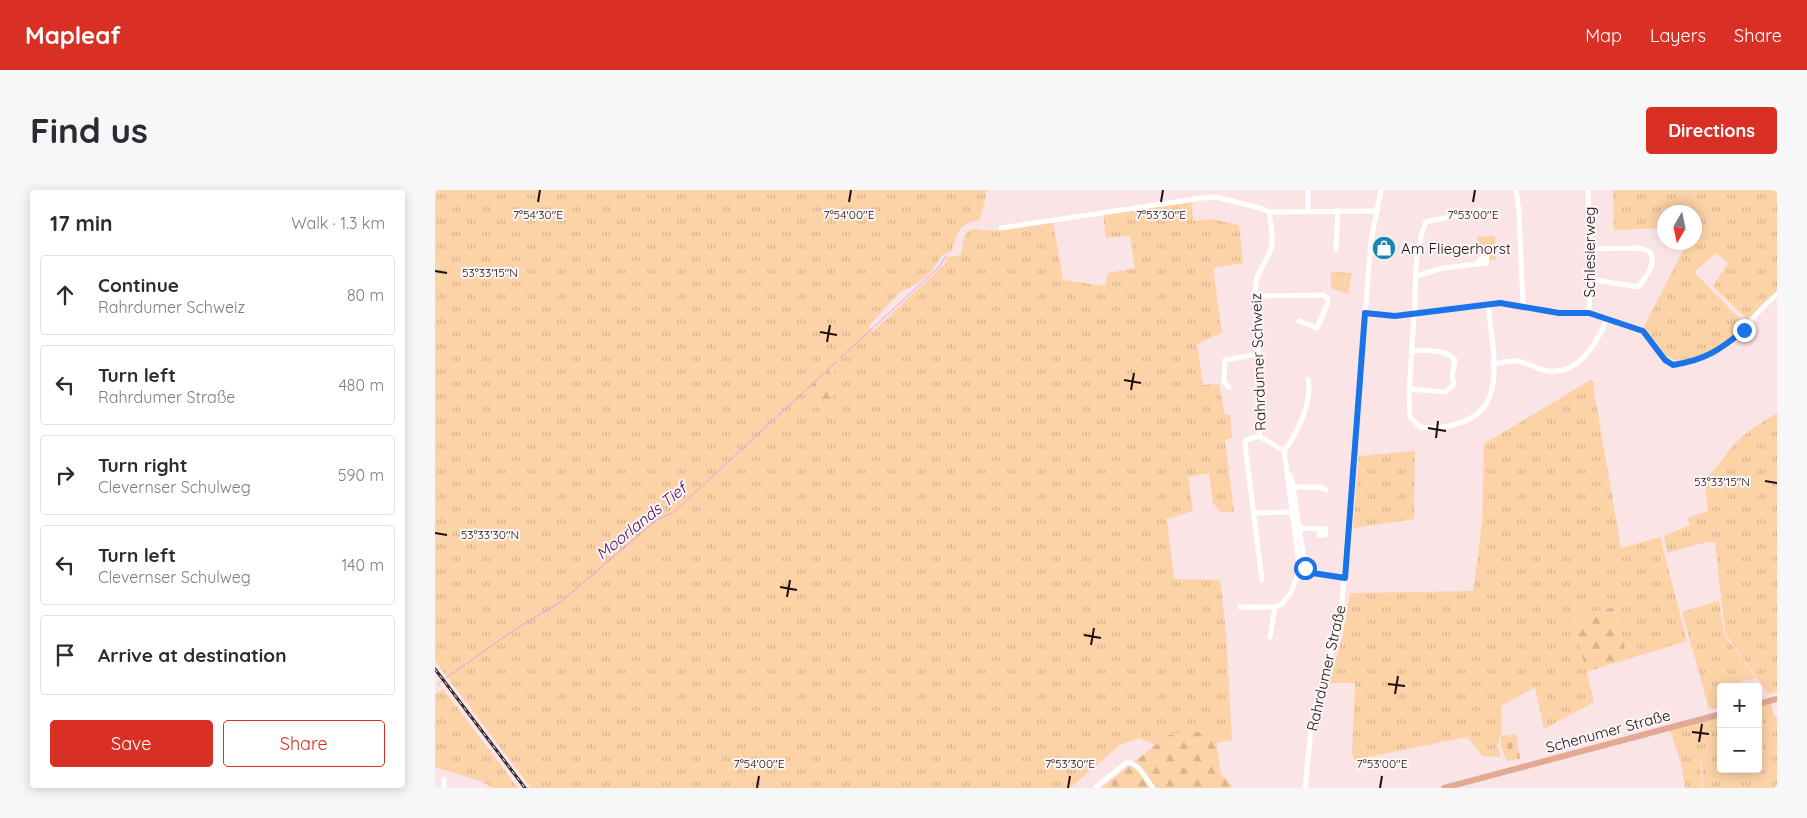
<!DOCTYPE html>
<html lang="en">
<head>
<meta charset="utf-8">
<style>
  :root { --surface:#fff; --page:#f7f7f7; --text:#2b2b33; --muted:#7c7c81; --line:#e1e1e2; --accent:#d93025 }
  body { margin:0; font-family:Quicksand,sans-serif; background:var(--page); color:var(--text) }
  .controls { position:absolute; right:15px; bottom:15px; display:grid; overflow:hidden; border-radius:5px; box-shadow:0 2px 12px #0003 }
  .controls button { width:45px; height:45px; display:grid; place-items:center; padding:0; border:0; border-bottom:1px solid var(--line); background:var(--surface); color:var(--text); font:25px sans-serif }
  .compass { position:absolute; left:1222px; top:15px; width:45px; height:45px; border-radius:50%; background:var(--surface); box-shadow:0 2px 12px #0003; rotate:189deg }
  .stop { position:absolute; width:15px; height:15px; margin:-11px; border:4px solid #1a73e8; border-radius:50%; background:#fff }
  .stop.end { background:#1a73e8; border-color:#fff; box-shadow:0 1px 5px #0008 }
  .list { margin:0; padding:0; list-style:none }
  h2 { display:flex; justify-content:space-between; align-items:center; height:65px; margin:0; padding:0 20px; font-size:21px }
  h2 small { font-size:16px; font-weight:400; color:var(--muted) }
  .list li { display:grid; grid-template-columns:32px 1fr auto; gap:15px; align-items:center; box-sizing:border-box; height:80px; margin:0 10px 10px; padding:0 10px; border:1px solid var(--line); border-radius:5px }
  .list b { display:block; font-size:19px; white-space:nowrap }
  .list p { margin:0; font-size:16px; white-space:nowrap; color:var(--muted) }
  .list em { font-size:16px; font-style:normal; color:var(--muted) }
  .actions { display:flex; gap:10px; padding:15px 20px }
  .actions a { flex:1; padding:11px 0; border:1px solid var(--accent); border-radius:5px; text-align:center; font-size:18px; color:var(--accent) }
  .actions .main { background:var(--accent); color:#fff }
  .icon { flex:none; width:28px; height:28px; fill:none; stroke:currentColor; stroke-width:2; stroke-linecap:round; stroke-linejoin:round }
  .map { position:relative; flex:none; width:1342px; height:598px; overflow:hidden; border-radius:5px }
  header { display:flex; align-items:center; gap:30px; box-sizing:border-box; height:70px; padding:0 25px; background:var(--accent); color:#fff }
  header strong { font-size:24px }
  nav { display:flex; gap:28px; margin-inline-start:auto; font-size:18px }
  .intro { display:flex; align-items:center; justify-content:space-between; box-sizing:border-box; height:120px; padding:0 30px }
  h1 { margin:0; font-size:35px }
  .button { padding:12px 22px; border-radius:5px; background:var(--accent); color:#fff; font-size:18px; font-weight:700 }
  main { display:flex; gap:30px; padding:0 30px }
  aside { flex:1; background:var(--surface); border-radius:5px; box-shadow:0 2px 12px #0003 }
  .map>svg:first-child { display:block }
</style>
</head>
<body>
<header>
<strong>Mapleaf</strong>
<nav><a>Map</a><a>Layers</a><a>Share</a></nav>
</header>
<div class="intro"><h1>Find us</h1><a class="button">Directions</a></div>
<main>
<aside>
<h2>17 min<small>Walk · 1.3 km</small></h2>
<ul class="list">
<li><svg class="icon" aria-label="ahead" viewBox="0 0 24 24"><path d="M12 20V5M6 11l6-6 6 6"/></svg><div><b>Continue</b><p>Rahrdumer Schweiz</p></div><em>80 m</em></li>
<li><svg class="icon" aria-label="left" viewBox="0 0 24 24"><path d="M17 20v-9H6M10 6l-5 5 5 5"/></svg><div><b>Turn left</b><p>Rahrdumer Straße</p></div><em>480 m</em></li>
<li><svg class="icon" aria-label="right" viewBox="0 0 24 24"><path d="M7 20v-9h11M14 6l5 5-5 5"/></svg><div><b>Turn right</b><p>Clevernser Schulweg</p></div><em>590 m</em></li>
<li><svg class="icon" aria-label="left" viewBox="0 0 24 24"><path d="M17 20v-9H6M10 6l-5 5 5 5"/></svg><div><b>Turn left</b><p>Clevernser Schulweg</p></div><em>140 m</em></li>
<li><svg class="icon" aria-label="arrive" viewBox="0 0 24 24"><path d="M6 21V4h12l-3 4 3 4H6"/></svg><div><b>Arrive at destination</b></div></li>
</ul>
<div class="actions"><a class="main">Save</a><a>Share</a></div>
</aside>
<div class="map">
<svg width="1342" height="598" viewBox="0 0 1342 598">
  <defs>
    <pattern id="grass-tufts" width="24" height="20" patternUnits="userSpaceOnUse" patternTransform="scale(1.25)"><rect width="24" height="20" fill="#fcd2a7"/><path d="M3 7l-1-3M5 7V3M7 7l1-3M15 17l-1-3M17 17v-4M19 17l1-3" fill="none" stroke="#d7b38f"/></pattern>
    <pattern id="forest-firs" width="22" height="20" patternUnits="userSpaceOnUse" patternTransform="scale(1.25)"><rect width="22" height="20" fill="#fcd2a7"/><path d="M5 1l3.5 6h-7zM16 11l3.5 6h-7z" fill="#d7b38f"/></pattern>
    <pattern id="cemetery-stones" width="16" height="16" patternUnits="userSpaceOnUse" patternTransform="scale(1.25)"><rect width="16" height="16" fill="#fcd2a7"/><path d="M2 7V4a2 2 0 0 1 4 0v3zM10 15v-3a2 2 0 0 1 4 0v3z" fill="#d7b38f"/></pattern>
  </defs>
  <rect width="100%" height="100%" fill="#fbe4e6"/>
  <g fill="url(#grass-tufts)">
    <path d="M0 0H552L545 30C523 34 523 41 517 61L507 65 496 82 483 93 464 103 433 137 438 141 500 83 510 73 512 67 526 65 529 48 533 41 540 39 559 41 618 32 628 90 670 96 673 83 700 78 695 46 671 48 668 24 756 12 759 31 777 29 804 35 808 73 778 78 787 143 762 154 768 195 784 194 790 225H795L797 248 790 250 799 322H785L778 313 774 283 753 287 758 321 732 329 739 389 785 390 791 443 797 550 782 553 780 540 733 545 720 555 704 548 685 555 635 598H96L0 471Z"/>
    <polygon points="1178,0 1342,0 1342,102 1314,131 1278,96 1293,73 1281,63 1259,82 1311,135 1281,161 1243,171 1232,167 1208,138 1252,53 1260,52 1260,22 1230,22 1229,38 1179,40"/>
    <polygon points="1060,46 1061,70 1054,71 1051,64 1043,64 1042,47"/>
    <polygon points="896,82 917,83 913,104 896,98"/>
    <polygon points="1157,189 1186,358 1225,347 1252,451 1193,469 1179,417 1139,427 1159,512 1109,539 1100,497 1066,516 1067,543 1062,556 1066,567 1048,566 1032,547 919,570 917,564 920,493 894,493 908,445 915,403 1038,401 1047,333 1049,254"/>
    <path d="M1342 223V502L1333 504 1290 443 1280 352H1272L1232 363 1229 346 1255 335 1253 328 1273 321 1269 288C1281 282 1288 266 1298 256 1310 242 1326 233 1342 223Z"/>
    <polygon points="980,261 979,329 918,338 924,266"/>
    <polygon points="1284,411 1289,444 1321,488 1286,497 1286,517 1274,519 1247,422"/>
    <polygon points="8,499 83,598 58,598 46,591 0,577 0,504"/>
    <polygon points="1336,512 1338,523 1342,528 1342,598 1268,598 1267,577 1261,555 1266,577 1267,598 1250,598 1247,577 1235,540 1286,526 1286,579 1323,579 1323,516"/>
  </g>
  <g fill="url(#forest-firs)">
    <polygon points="400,175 394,232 372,200"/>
    <polygon points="1179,417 1193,469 1151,482 1139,427"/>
    <polygon points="780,540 786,584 797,596 795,598 666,598 733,545"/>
  </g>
  <polygon fill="url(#cemetery-stones)" points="1081,544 1085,569 1072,571 1065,555 1067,546"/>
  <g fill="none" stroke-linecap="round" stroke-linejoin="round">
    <g stroke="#d5a4ee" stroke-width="1">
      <polyline points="404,169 504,77 511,66"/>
      <polyline points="11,488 76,442 127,411 220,331 239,322 401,172"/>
      <polyline points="3,494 7,491"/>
    </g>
    <g stroke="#fff" stroke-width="5">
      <polyline points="1081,0 1084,21 1088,117"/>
      <polyline points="1153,0 1156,74 1154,123"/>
      <polyline points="873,21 873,0"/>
      <polyline points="566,38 767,8 781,7 828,19 834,22 942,21"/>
      <polyline points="901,59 903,20"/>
      <path d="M1155 59 1206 58 1215 62C1222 74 1211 87 1203 97L1155 89"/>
      <polyline points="981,86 1009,78 1051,73 1052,68 1047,68 1041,74"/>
      <polyline points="819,106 888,105 892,108 893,112 882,138 864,131"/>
      <path d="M930 123 960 126 1065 113 1124 123H1154L1208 141 1230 170 1239 175C1295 167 1304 138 1342 104"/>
      <path d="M980 124C980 92 979 62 991 32L1045 20"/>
      <path d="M979 125 974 203 975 227 985 237C999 239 1014 237 1027 232 1075 217 1056 153 1053 114"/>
      <path d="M1058 174C1066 173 1075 170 1082 171 1092 172 1102 179 1112 181 1144 185 1162 154 1172 128"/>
      <polyline points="794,197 789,192 790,170 823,164"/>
      <path d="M974 199 1011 202 1019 194 1017 186 1020 170C1010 158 992 161 978 161"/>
      <path d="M824 246C832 201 820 153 820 107 819 83 828 80 835 61 840 50 835 33 834 22"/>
      <polyline points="824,246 811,250 810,255 827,390"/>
      <path d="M849 261C862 244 878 211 873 189"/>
      <polyline points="852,283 856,287 858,297 871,382"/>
      <polyline points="858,297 885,297 891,300"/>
      <polyline points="820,323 857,322"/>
      <polyline points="864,338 885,339 884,345 890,345 891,339 885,339"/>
      <polyline points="868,381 910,388"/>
      <polyline points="805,417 840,417 847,414 855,404 865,381 849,261 824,246"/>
      <polyline points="835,447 840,417"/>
      <path d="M661 597 691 573C703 571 711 589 718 598"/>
      <polyline points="9,598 9,589"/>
      <polyline points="870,598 876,540 906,424 936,51 946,0"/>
    </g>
    <g stroke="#e2a994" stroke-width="6">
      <polyline points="1323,514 1342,509"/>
      <polyline points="1009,598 1286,524"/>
    </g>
    <g stroke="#35292a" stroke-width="3">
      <polyline id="rail" points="0,479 90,598"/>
    </g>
    <use href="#rail" stroke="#fcf6f7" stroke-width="1" stroke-dasharray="4" stroke-linecap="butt"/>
  </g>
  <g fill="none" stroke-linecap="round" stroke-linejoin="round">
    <path stroke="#1a73e8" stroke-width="6" d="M870 378 871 382 910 388 930 123 960 126 1065 113 1124 123H1154L1208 141 1230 170 1238 175C1270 170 1285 160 1309 140"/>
  </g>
  <path fill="none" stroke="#190f10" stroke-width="2" d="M103 12 105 0M414 12 416 0M726 12 728 0M1038 12 1040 0M0 81 12 83M385 142 402 145M392 152 395 135M689 190 706 193M696 200 699 183M993 238 1011 241M1001 248 1003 231M1330 291 1342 293M0 343 12 345M345 397 362 400M352 407 355 390M649 445 666 448M656 455 659 438M953 494 970 496M960 504 963 486M1257 542 1274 544M1264 552 1267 534M322 598 324 586M633 598 635 586M945 598 947 586"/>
  <defs>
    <g id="shop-disc" transform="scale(1.25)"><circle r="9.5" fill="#1988ae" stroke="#fcf6f7"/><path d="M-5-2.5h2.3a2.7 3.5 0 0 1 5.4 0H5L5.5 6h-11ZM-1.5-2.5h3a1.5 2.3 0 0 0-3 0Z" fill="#fff"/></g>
  </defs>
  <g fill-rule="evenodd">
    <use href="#shop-disc" x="949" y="58"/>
  </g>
  <g text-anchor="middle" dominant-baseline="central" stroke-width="4" stroke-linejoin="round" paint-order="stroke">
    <g font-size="15" fill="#190f10" stroke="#fcf6f7" text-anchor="start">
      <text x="966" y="58">Am Fliegerhorst</text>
    </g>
    <g font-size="15" fill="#190f10" stroke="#fcf6f7">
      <text transform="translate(1154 62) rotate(-90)">Schlesierweg</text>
      <text transform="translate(823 172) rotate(-92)">Rahrdumer Schweiz</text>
      <text transform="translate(891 478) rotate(-77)">Rahrdumer Straße</text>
      <text transform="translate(1173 541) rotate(-15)">Schenumer Straße</text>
    </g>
    <g font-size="16" font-style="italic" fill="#480460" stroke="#fcf6f7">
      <text transform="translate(206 331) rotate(-39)">Moorlands Tief</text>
    </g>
  </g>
  <g font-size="12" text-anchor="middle" fill="#190f10" stroke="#fcf6f7" stroke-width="4" stroke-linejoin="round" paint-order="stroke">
    <text x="103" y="29">7°54'30"E</text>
    <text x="414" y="29">7°54'00"E</text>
    <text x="726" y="29">7°53'30"E</text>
    <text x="1038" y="29">7°53'00"E</text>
    <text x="55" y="87">53°33'15"N</text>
    <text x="1287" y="296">53°33'15"N</text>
    <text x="55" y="349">53°33'30"N</text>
    <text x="324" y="578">7°54'00"E</text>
    <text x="635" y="578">7°53'30"E</text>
    <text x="947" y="578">7°53'00"E</text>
  </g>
</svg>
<div class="controls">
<button>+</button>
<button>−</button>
</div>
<svg class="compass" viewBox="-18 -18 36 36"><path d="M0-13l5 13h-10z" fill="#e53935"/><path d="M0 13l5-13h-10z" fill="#7c7c81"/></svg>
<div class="stop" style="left:870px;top:378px"></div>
<div class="stop end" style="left:1309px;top:140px"></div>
</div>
</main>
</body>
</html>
